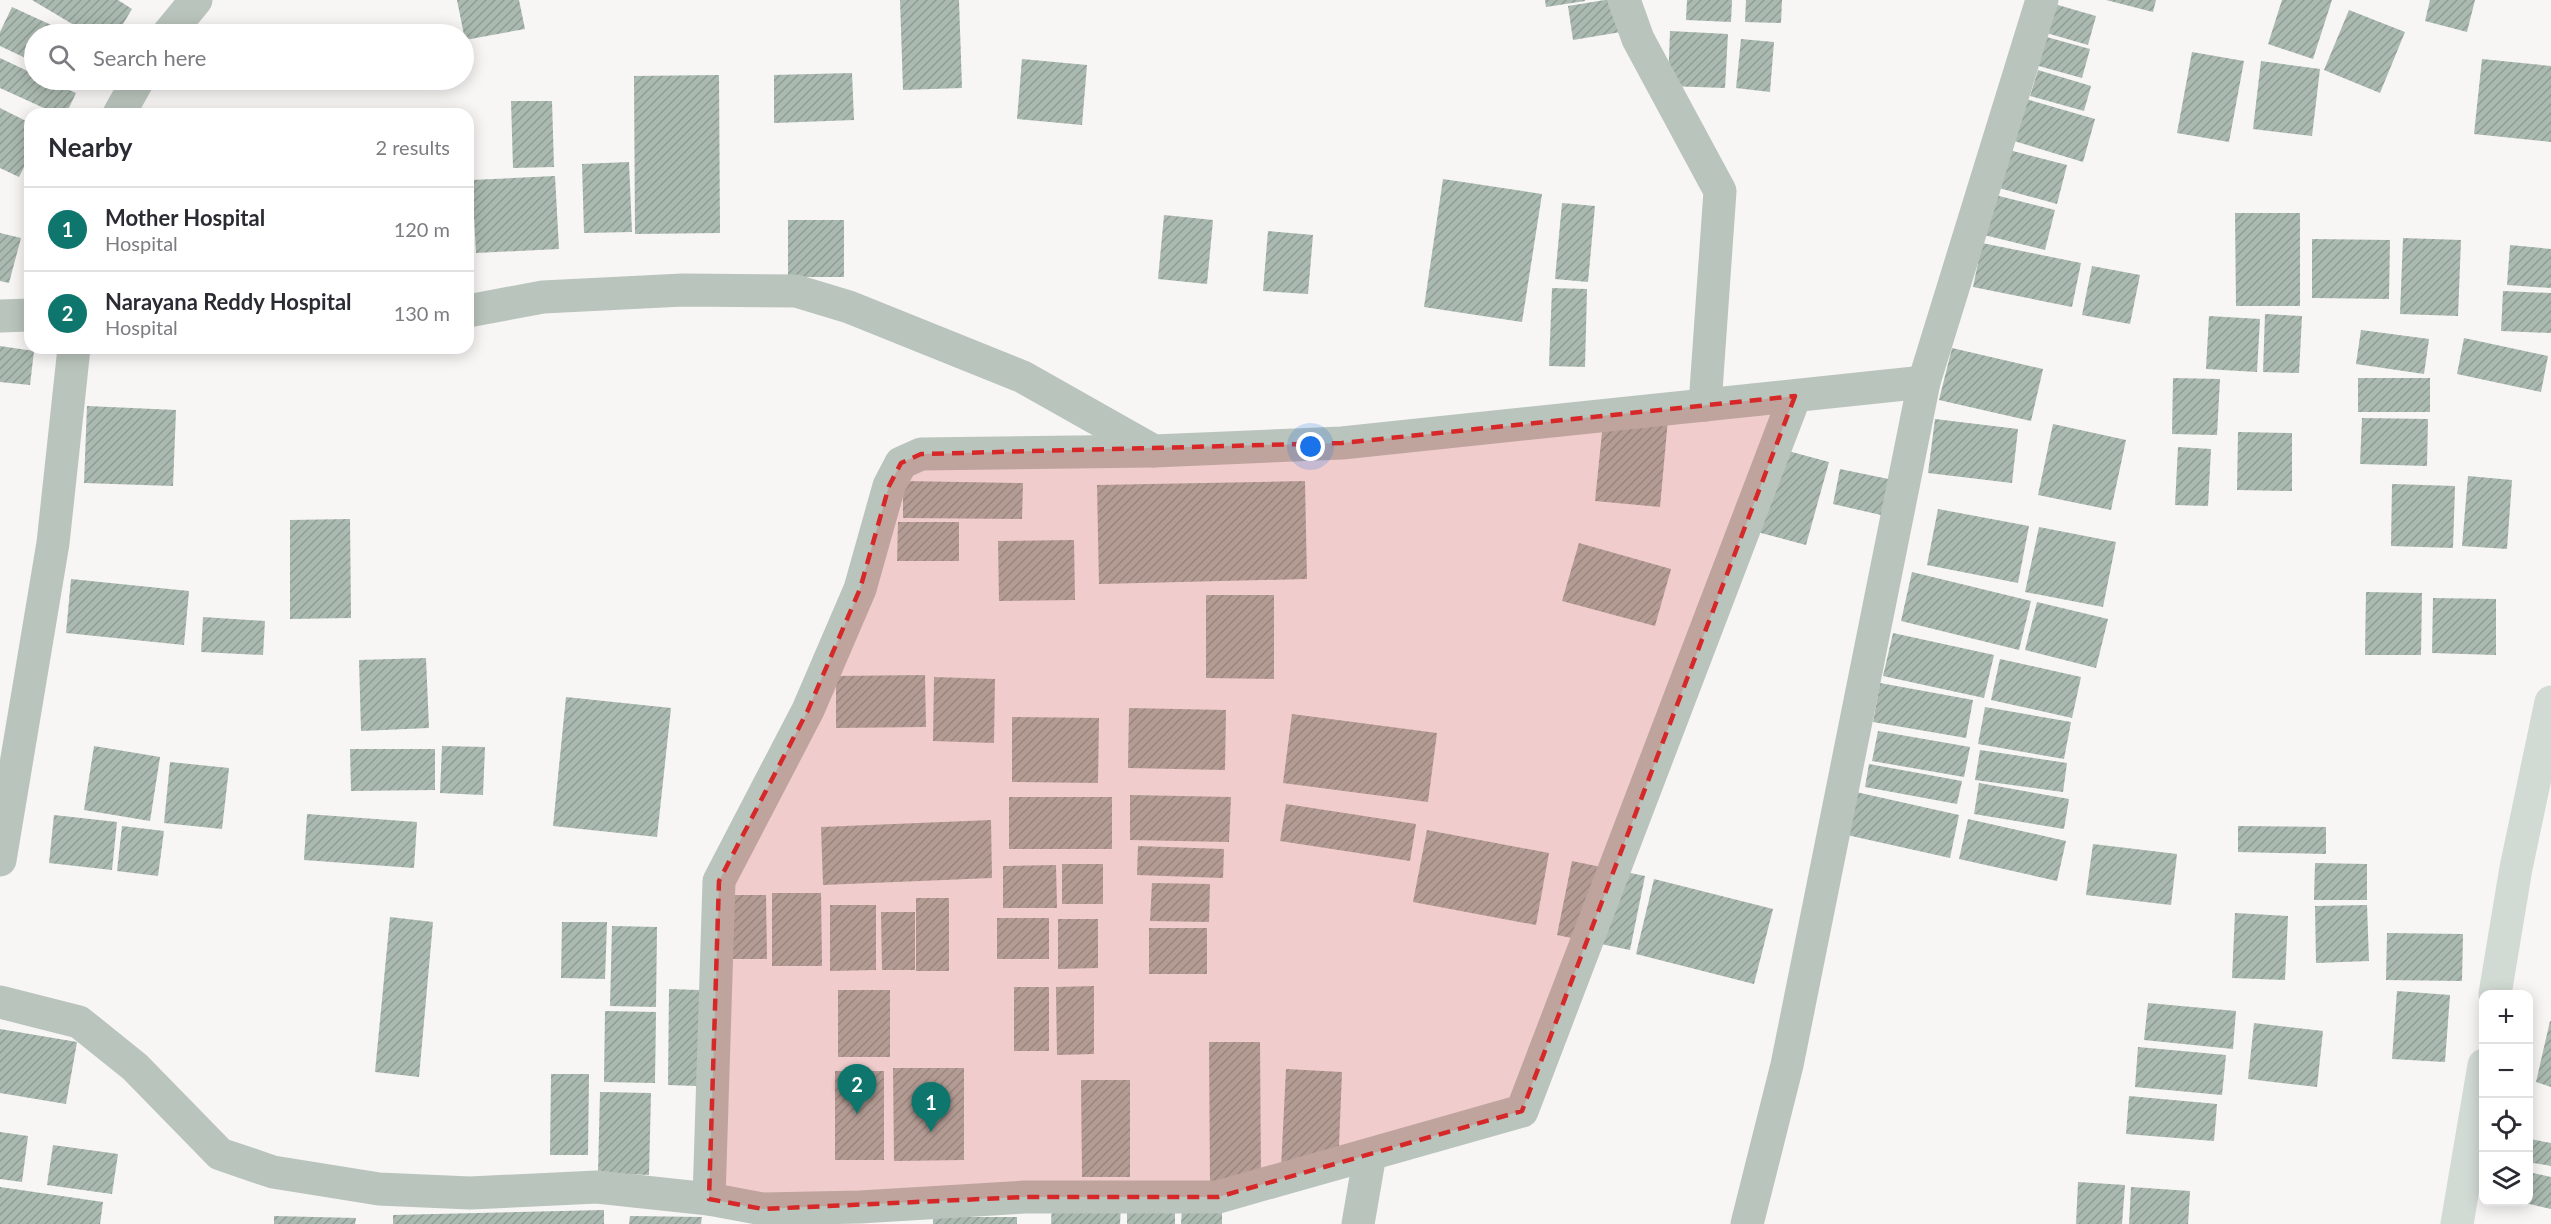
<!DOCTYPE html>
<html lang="en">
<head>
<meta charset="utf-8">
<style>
  :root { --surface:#fff; --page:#f7f7f7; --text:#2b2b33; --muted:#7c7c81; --line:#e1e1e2; --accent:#0f766e }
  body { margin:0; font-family:Lato,sans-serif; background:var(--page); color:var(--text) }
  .controls { position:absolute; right:18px; bottom:18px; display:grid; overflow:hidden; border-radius:12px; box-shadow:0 3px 15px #0003 }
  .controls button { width:54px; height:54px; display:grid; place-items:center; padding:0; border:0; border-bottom:2px solid var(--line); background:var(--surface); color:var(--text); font:30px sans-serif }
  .you { position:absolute; left:1311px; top:447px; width:21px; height:21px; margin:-15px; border:4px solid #fff; border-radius:50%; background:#1a73e8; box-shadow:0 0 0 9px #1a73e833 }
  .badge { display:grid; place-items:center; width:39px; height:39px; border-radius:50%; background:var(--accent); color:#fff; font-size:20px; font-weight:700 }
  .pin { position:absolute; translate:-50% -50px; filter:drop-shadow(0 2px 3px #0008) }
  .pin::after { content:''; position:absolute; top:32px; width:21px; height:18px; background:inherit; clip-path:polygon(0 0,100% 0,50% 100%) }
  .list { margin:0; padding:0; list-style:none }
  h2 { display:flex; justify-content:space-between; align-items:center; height:78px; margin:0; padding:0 24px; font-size:26px }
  h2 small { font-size:20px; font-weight:400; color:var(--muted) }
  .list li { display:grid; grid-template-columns:39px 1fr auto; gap:18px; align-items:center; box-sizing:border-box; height:84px; padding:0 24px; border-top:2px solid var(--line) }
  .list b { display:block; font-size:22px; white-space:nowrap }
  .list p { margin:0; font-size:20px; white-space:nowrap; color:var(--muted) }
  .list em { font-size:20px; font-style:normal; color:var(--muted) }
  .icon { flex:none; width:33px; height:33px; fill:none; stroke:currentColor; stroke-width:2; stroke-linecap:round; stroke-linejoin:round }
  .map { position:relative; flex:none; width:2551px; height:1224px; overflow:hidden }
  .search { position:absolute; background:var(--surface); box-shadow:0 3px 15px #0003; left:24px; top:24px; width:450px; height:66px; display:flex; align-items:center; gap:15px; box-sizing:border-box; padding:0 21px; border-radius:33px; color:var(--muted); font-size:22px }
  .panel { position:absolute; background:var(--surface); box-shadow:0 3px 15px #0003; left:24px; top:108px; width:450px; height:246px; border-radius:18px }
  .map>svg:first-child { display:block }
</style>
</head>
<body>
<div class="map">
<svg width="2551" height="1224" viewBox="0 0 2551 1224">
  <defs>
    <pattern id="building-hatch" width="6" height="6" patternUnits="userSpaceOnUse" patternTransform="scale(1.5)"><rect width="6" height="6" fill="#abbab0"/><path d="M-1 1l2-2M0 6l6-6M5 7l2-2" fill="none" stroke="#8e9c93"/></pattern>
  </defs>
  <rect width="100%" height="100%" fill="#f8f5f5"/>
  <g fill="url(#building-hatch)">
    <polygon points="32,0 118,0 132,9 117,34 89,34"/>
    <polygon points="457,0 519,0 525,29 465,40"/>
    <polygon points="900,0 959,0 962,88 903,90"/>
    <polygon points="1545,0 1585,0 1585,1 1546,7"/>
    <polygon points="1605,0 1616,0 1621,32 1573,40 1568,6"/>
    <polygon points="1687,0 1732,0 1731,22 1686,20"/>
    <polygon points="1746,0 1782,0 1781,23 1745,22"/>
    <polygon points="2106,0 2156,0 2153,12"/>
    <polygon points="2282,0 2332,0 2313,59 2268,44"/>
    <polygon points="2430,0 2475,0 2467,32 2425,21"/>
    <polygon points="2051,3 2096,16 2088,45 2043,32"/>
    <polygon points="12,7 71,34 34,34 34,62 0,46 0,32"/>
    <polygon points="2349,10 2405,32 2380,93 2324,70"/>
    <polygon points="1670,31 1728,34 1725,88 1668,86"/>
    <polygon points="2043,36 2090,49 2082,78 2035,65"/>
    <polygon points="1741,39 1774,42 1770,92 1736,88"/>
    <polygon points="2192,52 2244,61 2229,142 2177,133"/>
    <polygon points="0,58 34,74 34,80 47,80 76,93 66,114 57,114 0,88"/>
    <polygon points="1022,59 1087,65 1082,125 1017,119"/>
    <polygon points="2482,59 2551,66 2551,142 2474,134"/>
    <polygon points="2261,61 2320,69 2312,136 2253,129"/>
    <polygon points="2038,70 2091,86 2084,111 2030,96"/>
    <polygon points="852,73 854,120 774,123 774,75"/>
    <polygon points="719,75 720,233 635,234 634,76"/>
    <polygon points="71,80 89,80 86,86"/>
    <polygon points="2026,99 2095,119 2083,162 2014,141"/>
    <polygon points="511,101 552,101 554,167 513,168"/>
    <polygon points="0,108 30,123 30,155 19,177 0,168"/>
    <polygon points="2009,150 2067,165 2057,204 1999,188"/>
    <polygon points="629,162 632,232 584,233 582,164"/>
    <polygon points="555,176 559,249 476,253 472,180"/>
    <polygon points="1443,179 1542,194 1522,322 1424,307"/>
    <polygon points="1991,194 2055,210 2045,250 1980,234"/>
    <polygon points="1562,203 1595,206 1588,282 1555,279"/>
    <polygon points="2235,213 2300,213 2300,306 2236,306"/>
    <polygon points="1164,215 1213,220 1207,284 1158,279"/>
    <rect x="788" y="220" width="56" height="57"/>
    <polygon points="1268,231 1313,235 1308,294 1263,291"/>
    <polygon points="0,233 21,238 9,283 0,281"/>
    <polygon points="2403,238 2461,240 2458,316 2400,314"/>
    <polygon points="2312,239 2390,240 2389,299 2312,298"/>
    <polygon points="1982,243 2081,263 2072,307 1973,287"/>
    <polygon points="2510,245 2551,249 2551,288 2507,285"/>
    <polygon points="2092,266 2140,275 2130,324 2082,315"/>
    <polygon points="1552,288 1587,289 1585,367 1549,366"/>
    <polygon points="2503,291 2551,293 2551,333 2501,331"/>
    <polygon points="2265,314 2302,316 2299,373 2263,372"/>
    <polygon points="2209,316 2260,319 2257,372 2206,369"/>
    <polygon points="2361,330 2429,339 2424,374 2356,364"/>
    <polygon points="2464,338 2548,356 2541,392 2457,374"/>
    <polygon points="0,346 34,351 30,385 0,382"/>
    <polygon points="1952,348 2043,369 2031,421 1939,400"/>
    <polygon points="2173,378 2220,379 2217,435 2172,434"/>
    <rect x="2358" y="378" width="72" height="34"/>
    <polygon points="87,406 176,410 173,486 84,483"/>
    <polygon points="1604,413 1668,419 1660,507 1595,501"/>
    <polygon points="2362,418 2428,419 2427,466 2360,464"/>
    <polygon points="1935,419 2018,429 2012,483 1928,473"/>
    <polygon points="2053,424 2126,440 2111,510 2038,495"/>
    <polygon points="2238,432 2292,433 2292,491 2237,490"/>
    <polygon points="1762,444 1829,462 1806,545 1738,527"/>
    <polygon points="2178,447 2211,449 2208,506 2175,505"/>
    <polygon points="1840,469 1903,482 1894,518 1833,504"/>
    <polygon points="2468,476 2512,480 2507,549 2462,546"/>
    <polygon points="903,481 1023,483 1022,519 903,518"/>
    <polygon points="1305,481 1307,579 1099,584 1097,485"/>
    <polygon points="2392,484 2455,486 2453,548 2391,546"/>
    <polygon points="1938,509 2029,526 2018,583 1927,565"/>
    <polygon points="350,519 351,618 290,619 290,520"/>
    <polygon points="898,522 959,522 959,561 897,561"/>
    <polygon points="2039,527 2116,542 2103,607 2025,592"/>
    <polygon points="1074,540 1075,600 999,601 998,541"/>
    <polygon points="1579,543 1671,569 1655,626 1562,601"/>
    <polygon points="1912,572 2031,601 2019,650 1901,621"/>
    <polygon points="71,579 189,591 184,645 66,633"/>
    <polygon points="2366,592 2422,593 2421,655 2365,655"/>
    <polygon points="1206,595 1274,595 1274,679 1206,678"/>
    <polygon points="2433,598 2496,599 2496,655 2432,653"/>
    <polygon points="2037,602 2108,619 2096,668 2025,650"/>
    <polygon points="203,617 265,621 263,655 201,652"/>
    <polygon points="1893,633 1994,655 1984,698 1883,676"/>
    <polygon points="426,658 429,728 361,731 359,660"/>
    <polygon points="2000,659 2081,677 2072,718 1991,700"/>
    <polygon points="925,675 926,727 836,728 836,676"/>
    <polygon points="934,677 995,679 994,743 933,741"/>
    <polygon points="1880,683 1973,700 1966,738 1873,722"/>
    <polygon points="566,697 671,708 657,837 553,826"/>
    <polygon points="1985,707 2071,722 2064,759 1978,744"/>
    <polygon points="1129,708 1226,710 1225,770 1128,768"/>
    <polygon points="1292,714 1437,733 1428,802 1283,783"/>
    <polygon points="1012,717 1099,718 1098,783 1012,782"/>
    <polygon points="1878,731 1970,747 1964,777 1872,761"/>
    <polygon points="94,746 160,757 150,821 84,810"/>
    <polygon points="442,746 485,747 483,795 440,793"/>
    <polygon points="350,749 435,749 435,790 351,791"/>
    <polygon points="1980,750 2067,763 2063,792 1975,780"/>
    <polygon points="170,762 229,768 222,829 164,823"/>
    <polygon points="1869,764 1962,781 1957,804 1865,787"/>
    <polygon points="1979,783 2069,799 2064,829 1974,814"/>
    <polygon points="1856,792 1959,815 1950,858 1847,835"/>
    <polygon points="1130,795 1231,797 1229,842 1130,840"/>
    <rect x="1009" y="797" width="103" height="52"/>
    <polygon points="1286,804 1416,824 1410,861 1280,841"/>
    <polygon points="307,814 417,822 414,868 304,860"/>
    <polygon points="54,815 117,822 112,870 49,863"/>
    <polygon points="1968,819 2066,841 2057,881 1959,859"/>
    <polygon points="991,820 992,878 823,885 821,827"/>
    <polygon points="122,826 164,831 158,876 117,871"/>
    <polygon points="2238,826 2326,827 2326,854 2238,852"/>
    <polygon points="1427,830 1549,853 1536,925 1413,902"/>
    <polygon points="2093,844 2177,854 2171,905 2086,895"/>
    <polygon points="1138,846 1224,849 1223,878 1137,875"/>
    <polygon points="1572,861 1645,876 1630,950 1557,935"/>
    <polygon points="2315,863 2367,864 2367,900 2314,900"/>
    <rect x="1062" y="864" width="41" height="40"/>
    <polygon points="1056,865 1057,908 1003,908 1003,866"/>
    <polygon points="1654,879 1773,909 1754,984 1636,954"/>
    <polygon points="1152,883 1210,884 1209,922 1150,921"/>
    <polygon points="772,893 821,893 822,966 772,966"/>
    <polygon points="728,895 766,895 767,959 729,959"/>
    <rect x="916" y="898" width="33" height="73"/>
    <polygon points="830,905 876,905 876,970 830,971"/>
    <polygon points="2367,905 2369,961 2316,963 2315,906"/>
    <polygon points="881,912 915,912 915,970 882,970"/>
    <polygon points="2235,913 2288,916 2285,980 2232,978"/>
    <polygon points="390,917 433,922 419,1077 375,1072"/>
    <rect x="997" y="918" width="52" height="41"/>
    <polygon points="1058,919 1098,919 1098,968 1058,969"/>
    <polygon points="562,922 607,922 605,979 561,978"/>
    <polygon points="612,926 657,927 656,1007 610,1006"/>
    <rect x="1149" y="928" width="58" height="46"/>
    <polygon points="2387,933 2463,934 2462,981 2386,980"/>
    <polygon points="1094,986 1094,1054 1057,1055 1056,987"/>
    <rect x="1014" y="987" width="35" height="64"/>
    <polygon points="669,989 727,991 725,1087 668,1085"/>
    <rect x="838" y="990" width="52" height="67"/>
    <polygon points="2397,991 2450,995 2445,1062 2392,1059"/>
    <polygon points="2148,1003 2236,1011 2233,1049 2144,1040"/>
    <polygon points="605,1011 656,1012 655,1083 604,1082"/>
    <polygon points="2550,1021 2551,1021 2551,1087 2536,1082"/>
    <polygon points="2254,1023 2323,1031 2317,1087 2248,1079"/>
    <polygon points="0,1029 77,1042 66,1104 0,1093"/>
    <polygon points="1209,1042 1260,1042 1261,1183 1210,1183"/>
    <polygon points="2138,1047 2226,1055 2222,1095 2135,1087"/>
    <polygon points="893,1068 964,1068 964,1160 894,1161"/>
    <polygon points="1286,1069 1342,1072 1338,1170 1281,1168"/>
    <rect x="835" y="1071" width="49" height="89"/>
    <polygon points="551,1074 589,1074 588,1155 550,1155"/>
    <polygon points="1081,1080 1130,1080 1130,1177 1082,1177"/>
    <polygon points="600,1092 651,1093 649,1175 598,1173"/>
    <polygon points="2129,1096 2217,1104 2214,1141 2126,1134"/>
    <polygon points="0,1132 28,1136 22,1182 0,1179"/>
    <polygon points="2530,1139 2551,1143 2551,1166 2528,1162"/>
    <polygon points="53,1145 118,1154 112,1194 47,1185"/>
    <polygon points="2528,1172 2551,1177 2551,1209 2521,1202 2528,1202"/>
    <polygon points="2078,1182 2125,1185 2122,1224 2076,1224"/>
    <polygon points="0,1187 103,1202 100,1224 0,1224"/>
    <polygon points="2131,1187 2190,1191 2188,1224 2129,1224"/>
    <polygon points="1052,1202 1121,1205 1120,1224 1051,1224"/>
    <polygon points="1127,1207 1175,1208 1175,1224 1127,1224"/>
    <polygon points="1182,1208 1222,1209 1222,1224 1181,1224"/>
    <polygon points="604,1210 604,1224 393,1224 393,1215"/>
    <polygon points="274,1216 356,1218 355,1224 274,1224"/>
    <polygon points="630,1216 702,1217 701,1224 629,1224"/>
    <rect x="933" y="1217" width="84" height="7"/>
  </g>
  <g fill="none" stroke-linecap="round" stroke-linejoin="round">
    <g stroke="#b9c4bc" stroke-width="33">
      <polyline points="1624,0 1638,39 1720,191 1705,405"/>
      <polyline points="168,34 196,0"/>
      <polyline points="119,114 138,80"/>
      <polyline points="468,311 543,297 683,290 796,291 849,307 1023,377 1154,451 1342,443 1924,382"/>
      <polyline points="0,316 30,315"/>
      <polyline points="0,860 53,543 74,348"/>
      <polyline points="0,1002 79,1022 135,1067 220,1154 273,1172 379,1189 470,1193 597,1187 709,1199 763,1209 860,1207 1025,1197 1218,1197 1522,1111 1795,396"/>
      <polyline points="709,1199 719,881 808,710 860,589 889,486 901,463 921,454 1153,451"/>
      <polyline points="1358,1224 1370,1154"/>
      <polyline points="1747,1224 1787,1065 1924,382 2042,0"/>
    </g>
    <g stroke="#d2dad4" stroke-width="33">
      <polyline points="2495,994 2516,868 2551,702"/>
      <polyline points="2457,1224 2484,1065"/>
    </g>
  </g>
  <path fill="#d62828" fill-opacity="0.2" stroke="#d62828" stroke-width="4.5" stroke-dasharray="12 8" stroke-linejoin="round" d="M1795 396 1522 1111 1218 1197H1025L763 1209 709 1199 719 881 808 710 860 589 889 486 901 463 921 454 1342 443Z"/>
</svg>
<div class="controls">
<button>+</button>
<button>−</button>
<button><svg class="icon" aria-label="locate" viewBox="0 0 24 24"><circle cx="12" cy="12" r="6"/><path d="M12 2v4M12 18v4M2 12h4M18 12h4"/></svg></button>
<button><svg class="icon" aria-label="layers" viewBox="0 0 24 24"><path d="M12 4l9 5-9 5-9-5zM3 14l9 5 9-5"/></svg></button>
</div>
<div class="you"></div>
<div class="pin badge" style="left:931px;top:1132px">1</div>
<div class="pin badge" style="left:857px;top:1114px">2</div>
<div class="search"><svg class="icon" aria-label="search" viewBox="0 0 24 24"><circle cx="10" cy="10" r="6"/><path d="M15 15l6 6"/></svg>Search here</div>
<section class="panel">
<h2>Nearby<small>2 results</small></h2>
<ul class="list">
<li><span class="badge">1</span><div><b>Mother Hospital</b><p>Hospital</p></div><em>120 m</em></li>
<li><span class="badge">2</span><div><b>Narayana Reddy Hospital</b><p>Hospital</p></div><em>130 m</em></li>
</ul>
</section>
</div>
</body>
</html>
